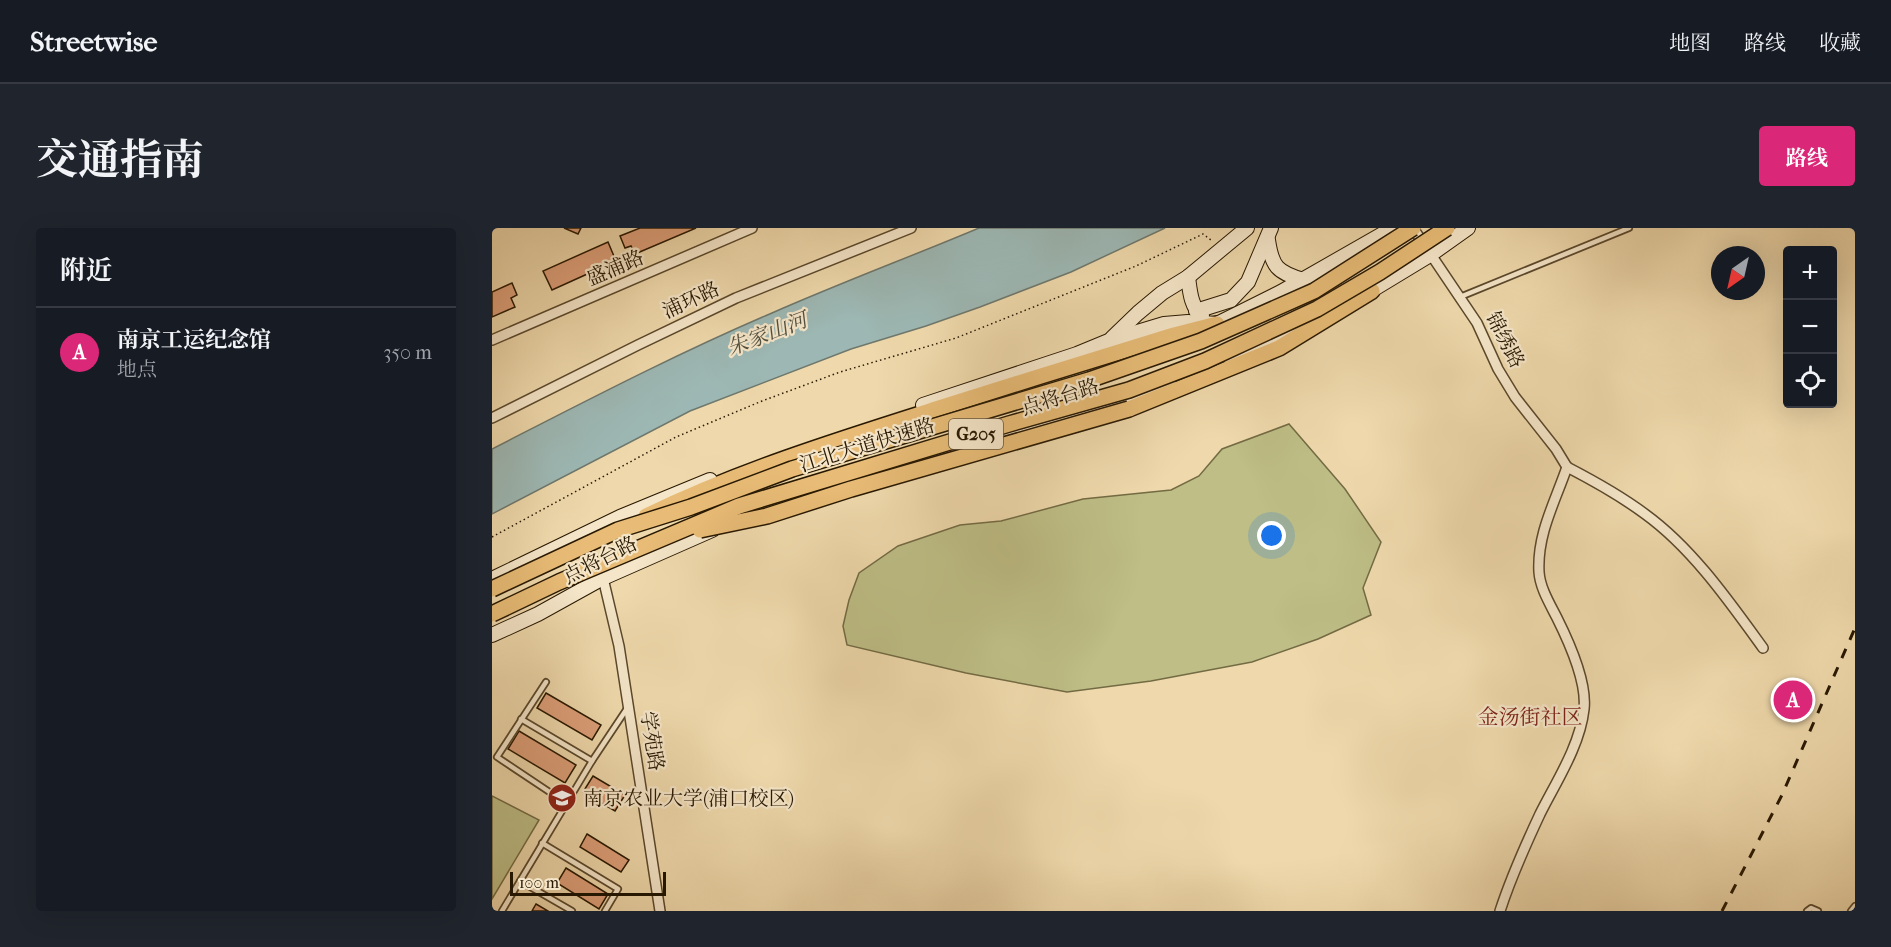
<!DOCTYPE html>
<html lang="zh">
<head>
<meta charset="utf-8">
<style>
  :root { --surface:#171b24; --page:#20242c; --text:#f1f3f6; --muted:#9ea1a6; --line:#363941; --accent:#db2777 }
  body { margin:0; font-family:"IM FELL French Canon","Noto Serif SC",serif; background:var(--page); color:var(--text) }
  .controls { position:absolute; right:18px; top:18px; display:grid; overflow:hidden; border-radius:6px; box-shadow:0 6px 24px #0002 }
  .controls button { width:54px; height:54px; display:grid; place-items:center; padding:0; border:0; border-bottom:2px solid var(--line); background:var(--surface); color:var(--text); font:30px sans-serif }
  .compass { position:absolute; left:1219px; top:18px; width:54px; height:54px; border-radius:50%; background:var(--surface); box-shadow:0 6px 24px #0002; rotate:214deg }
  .scale { position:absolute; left:18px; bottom:15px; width:156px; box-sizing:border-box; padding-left:6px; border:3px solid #281802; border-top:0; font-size:16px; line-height:21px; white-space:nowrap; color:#281802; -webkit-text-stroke:4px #f5e6c9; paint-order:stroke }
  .you { position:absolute; left:780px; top:308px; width:21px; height:21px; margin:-15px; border:4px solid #fff; border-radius:50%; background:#1a73e8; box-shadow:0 0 0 9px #1a73e833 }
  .badge { display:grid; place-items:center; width:39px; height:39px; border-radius:50%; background:var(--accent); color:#fff; font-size:20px; font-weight:700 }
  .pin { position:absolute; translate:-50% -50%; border:3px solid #fff; box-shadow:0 2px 6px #0006 }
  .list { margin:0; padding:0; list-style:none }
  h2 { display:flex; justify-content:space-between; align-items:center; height:78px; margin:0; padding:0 24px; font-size:26px }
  h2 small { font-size:20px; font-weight:400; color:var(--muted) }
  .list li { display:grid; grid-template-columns:39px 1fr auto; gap:18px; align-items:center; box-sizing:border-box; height:90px; padding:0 24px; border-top:2px solid var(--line) }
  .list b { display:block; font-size:22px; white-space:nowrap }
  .list p { margin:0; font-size:20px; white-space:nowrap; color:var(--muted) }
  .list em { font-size:20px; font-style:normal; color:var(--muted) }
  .icon { flex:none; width:33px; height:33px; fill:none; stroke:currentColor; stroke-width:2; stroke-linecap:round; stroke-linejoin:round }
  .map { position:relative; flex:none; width:1363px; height:683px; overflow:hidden; border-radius:6px }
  header { display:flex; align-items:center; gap:36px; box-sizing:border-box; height:84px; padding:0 30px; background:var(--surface); border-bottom:2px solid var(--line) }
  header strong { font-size:28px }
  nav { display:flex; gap:33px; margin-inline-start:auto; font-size:21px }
  .intro { display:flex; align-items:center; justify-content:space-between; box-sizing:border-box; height:144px; padding:0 36px }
  h1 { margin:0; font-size:42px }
  .button { padding:15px 27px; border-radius:6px; background:var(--accent); color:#fff; font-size:21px; font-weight:700 }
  main { display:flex; gap:36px; padding:0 36px }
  aside { flex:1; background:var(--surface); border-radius:6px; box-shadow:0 6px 24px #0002 }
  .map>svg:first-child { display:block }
</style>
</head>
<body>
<header>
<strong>Streetwise</strong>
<nav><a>地图</a><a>路线</a><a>收藏</a></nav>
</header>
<div class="intro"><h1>交通指南</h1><a class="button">路线</a></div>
<main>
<aside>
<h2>附近<small></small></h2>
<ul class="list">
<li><span class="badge">A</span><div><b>南京工运纪念馆</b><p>地点</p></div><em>350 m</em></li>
</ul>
</aside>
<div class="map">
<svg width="1363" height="683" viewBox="0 0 1363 683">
  <rect width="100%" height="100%" fill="#efd9ac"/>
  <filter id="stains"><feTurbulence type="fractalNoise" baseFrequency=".00333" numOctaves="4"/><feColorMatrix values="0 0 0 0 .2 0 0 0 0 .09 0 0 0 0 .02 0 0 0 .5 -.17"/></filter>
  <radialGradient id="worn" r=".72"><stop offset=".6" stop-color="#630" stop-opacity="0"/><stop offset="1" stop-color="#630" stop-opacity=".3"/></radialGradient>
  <g fill="#bebe86" stroke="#736b44" stroke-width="1.5">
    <polygon points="797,196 853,261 889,314 871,360 879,387 826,411 760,434 659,453 575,464 474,445 355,417 351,398 357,372 367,345 406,318 468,297 509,293 591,271 679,262 707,248 730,221"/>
    <polygon points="0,568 47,592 0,671"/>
  </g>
  <path fill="#9db8b4" stroke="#6e786d" stroke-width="1.5" d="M487 0H673L579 44 488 79 434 98 359 121 198 183 0 286V221C92 174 184 126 280 85 348 55 418 29 487 0Z"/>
  <g fill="#dea07a" stroke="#281802" stroke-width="1.5">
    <polygon points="72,0 89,0 86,6"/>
    <polygon points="148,0 204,0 143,26 139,18 133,20 128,8"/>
    <polygon points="116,14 124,33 60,62 51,43"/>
    <polygon points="20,55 25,67 19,70 23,79 0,89 0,64"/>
    <polygon points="1300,462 1310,469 1302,481 1292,474"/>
    <polygon points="54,465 109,497 100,512 45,480"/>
    <polygon points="27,503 84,537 73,555 16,521"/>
    <polygon points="101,548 133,567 123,583 91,564"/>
    <polygon points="95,606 137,632 129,644 88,619"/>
    <polygon points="74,640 116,666 107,681 65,655"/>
    <polygon points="44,676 56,683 40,683"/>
  </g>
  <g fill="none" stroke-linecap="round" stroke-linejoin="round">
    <g stroke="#5a482c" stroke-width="8">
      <g id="service">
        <polyline points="968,69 1137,0"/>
        <polyline points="54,454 5,529 74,575"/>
        <polyline points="29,491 100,533"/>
        <polyline points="50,615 126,661 113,683"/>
        <polyline points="28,653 80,683"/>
        <polyline points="10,683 100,533 136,479"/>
        <polyline points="1315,683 1319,680 1326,683"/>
        <polyline points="1359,683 1363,678"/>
      </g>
    </g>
    <g stroke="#5a482c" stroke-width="12">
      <g id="minor">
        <polyline points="921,0 985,95 1006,141 1023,169 1064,221 1075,239"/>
        <polyline points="0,112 260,0"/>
        <polyline points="0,190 146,117 244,70 419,0"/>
        <path d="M1075 239C1102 253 1129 268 1153 286 1200 320 1237 373 1271 420"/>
        <polyline points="111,350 127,418 168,683"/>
        <path d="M1008 683C1019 649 1033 618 1048 586 1064 554 1088 518 1092 481 1095 455 1077 414 1065 390 1058 376 1048 360 1047 344 1045 306 1063 274 1075 239"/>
      </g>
    </g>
    <g stroke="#281802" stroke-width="16">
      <g id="secondary">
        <path d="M776 12C780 39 785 44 811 52"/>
        <path d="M696 49C698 64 699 79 710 88"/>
        <polyline points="872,67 938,27 976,0"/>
        <polyline points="704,83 739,72 756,54 779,0"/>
        <polyline points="620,110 646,85 670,65 696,49 755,0"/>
        <polyline points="738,129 827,88"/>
        <polyline points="431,177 585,126 619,112 672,96 696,94 725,96 789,64 901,0"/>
        <polyline points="330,260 650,165 676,155"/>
        <polyline points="249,290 300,269"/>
        <polyline points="0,351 128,289 218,252"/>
        <polyline points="0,407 46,386 111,350 220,302"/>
      </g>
    </g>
    <g stroke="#281802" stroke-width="18">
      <g id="trunk">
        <polyline points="637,181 787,120 880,63"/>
        <path d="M154 288C247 243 346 212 444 181 523 156 603 131 682 107L725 96"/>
      </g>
    </g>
    <polyline stroke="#281802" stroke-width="1.5" stroke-dasharray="1.5 3" stroke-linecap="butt" points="0,309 184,209 270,173 348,144 464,110 644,38 711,6 719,12"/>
    <use href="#service" stroke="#f5e6c9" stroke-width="4.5"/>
    <use href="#minor" stroke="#f5e6c9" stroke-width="9"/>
    <use href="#secondary" stroke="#f5e6c9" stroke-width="14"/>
    <use href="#trunk" stroke="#e8bc76" stroke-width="15"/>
    <polyline stroke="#281802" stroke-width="3" stroke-dasharray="10 10" stroke-linecap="butt" points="1230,683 1290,567 1363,400"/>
    <g stroke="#281802" stroke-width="18" stroke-linecap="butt">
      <g id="trunk-bridge">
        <polyline points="208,302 275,288 359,261 637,181"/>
        <polyline points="0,361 126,302 199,279 300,241 597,152 709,113 822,63 921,0"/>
        <polyline points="0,386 67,354 247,278 517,196 637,162 713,133 825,81 888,44 955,0"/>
      </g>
    </g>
    <use href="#trunk-bridge" stroke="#e8bc76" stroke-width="15"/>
  </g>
  <defs>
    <g id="university-disc" transform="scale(1.5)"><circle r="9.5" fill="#8f2418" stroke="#f5e6c9"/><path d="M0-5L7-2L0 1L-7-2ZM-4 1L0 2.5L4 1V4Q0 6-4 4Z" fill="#fff"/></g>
  </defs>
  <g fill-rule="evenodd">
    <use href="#university-disc" x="70" y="570"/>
  </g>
  <g text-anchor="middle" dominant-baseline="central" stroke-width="4.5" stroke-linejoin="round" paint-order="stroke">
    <rect fill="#f5e6c9" stroke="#66563e" stroke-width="1.5" x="457" y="191" width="54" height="30" rx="4.5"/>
    <g font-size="18" font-weight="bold" fill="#281802">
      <text x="484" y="206">G205</text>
    </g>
    <g font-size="20" fill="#281802" stroke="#f5e6c9">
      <text transform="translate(123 40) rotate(-23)">盛浦路</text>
      <text transform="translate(199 72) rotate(-25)">浦环路</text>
      <text transform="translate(1013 112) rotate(63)">锦绣路</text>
      <text transform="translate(568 169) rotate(-17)">点将台路</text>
      <text transform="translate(375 217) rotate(-17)">江北大道快速路</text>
      <text transform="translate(108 332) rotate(-27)">点将台路</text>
      <text transform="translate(160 513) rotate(81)">学苑路</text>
    </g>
    <g font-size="20" fill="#281802" stroke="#f5e6c9" text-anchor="start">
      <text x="91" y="570">南京农业大学(浦口校区)</text>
    </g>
    <g font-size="21" font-style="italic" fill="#515040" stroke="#f5e6c9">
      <text transform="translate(275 106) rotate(-21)">朱家山河</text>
    </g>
    <g font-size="21" fill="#7a1f14" stroke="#f5e6c9">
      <text x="1038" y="489">金汤街社区</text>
    </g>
  </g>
  <rect width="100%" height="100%" filter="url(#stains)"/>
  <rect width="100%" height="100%" fill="url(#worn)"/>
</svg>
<div class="controls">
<button>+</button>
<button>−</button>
<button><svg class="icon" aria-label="locate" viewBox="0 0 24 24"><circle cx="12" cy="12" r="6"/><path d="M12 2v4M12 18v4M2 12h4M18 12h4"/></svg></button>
</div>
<svg class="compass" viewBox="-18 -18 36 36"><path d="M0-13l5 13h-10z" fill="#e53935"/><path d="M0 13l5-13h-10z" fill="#9ea1a6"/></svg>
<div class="scale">100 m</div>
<div class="you"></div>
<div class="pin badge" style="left:1301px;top:472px">A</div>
</div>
</main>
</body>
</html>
